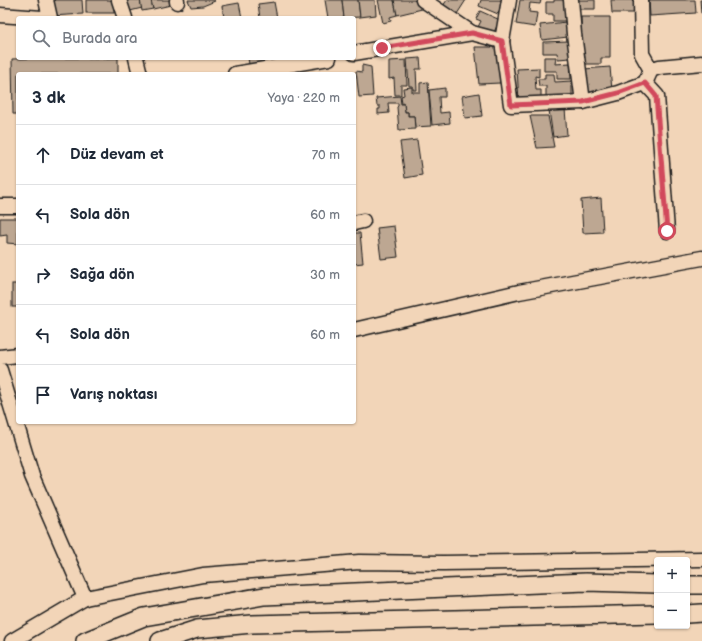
<!DOCTYPE html>
<html lang="tr">
<head>
<meta charset="utf-8">
<style>
  :root { --surface:#fff; --page:#f6f6f7; --text:#1f2937; --muted:#747a83; --line:#e0e1e3 }
  body { margin:0; font-family:"Balsamiq Sans",sans-serif; background:var(--page); color:var(--text) }
  .controls { position:absolute; right:12px; bottom:12px; display:grid; overflow:hidden; border-radius:4px; box-shadow:0 1px 3px #0004 }
  .controls button { width:36px; height:36px; display:grid; place-items:center; padding:0; border:0; border-bottom:1px solid var(--line); background:var(--surface); color:var(--text); font:20px sans-serif }
  .stop { position:absolute; width:12px; height:12px; margin:-9px; border:3px solid #d1495b; border-radius:50%; background:#fff }
  .stop.end { background:#d1495b; border-color:#fff; box-shadow:0 1px 4px #0008 }
  .list { margin:0; padding:0; list-style:none }
  h2 { display:flex; justify-content:space-between; align-items:center; height:52px; margin:0; padding:0 16px; font-size:17px }
  h2 small { font-size:13px; font-weight:400; color:var(--muted) }
  .list li { display:grid; grid-template-columns:26px 1fr auto; gap:12px; align-items:center; box-sizing:border-box; height:60px; padding:0 16px; border-top:1px solid var(--line) }
  .list b { display:block; font-size:15px; white-space:nowrap }
  .list em { font-size:13px; font-style:normal; color:var(--muted) }
  .icon { flex:none; width:22px; height:22px; fill:none; stroke:currentColor; stroke-width:2; stroke-linecap:round; stroke-linejoin:round }
  .map { position:relative; flex:none; width:702px; height:641px; overflow:hidden }
  .search { position:absolute; background:var(--surface); box-shadow:0 1px 3px #0004; left:16px; top:16px; width:340px; height:44px; display:flex; align-items:center; gap:10px; box-sizing:border-box; padding:0 14px; border-radius:4px; color:var(--muted); font-size:15px }
  .panel { position:absolute; background:var(--surface); box-shadow:0 1px 3px #0004; left:16px; top:72px; width:340px; height:352px; border-radius:4px }
  .map>svg:first-child { display:block }
</style>
</head>
<body>
<div class="map">
<svg width="702" height="641" viewBox="0 0 702 641">
  <rect width="100%" height="100%" fill="#f2d5b8"/>
  <filter id="ink" filterUnits="userSpaceOnUse"><feTurbulence type="fractalNoise" baseFrequency=".025" numOctaves="2"/><feDisplacementMap in="SourceGraphic" scale="8" xChannelSelector="R" yChannelSelector="G"/><feConvolveMatrix kernelMatrix="1 2 1 2 8 2 1 2 1" color-interpolation-filters="sRGB"/></filter>
  <g filter="url(#ink)">
    <g fill="#bda792" stroke="#1c1c1c">
      <polygon points="52,0 82,0 83,14 52,16"/>
      <rect x="86" y="0" width="28" height="13"/>
      <polygon points="125,0 140,0 142,8 130,11"/>
      <polygon points="140,0 151,0 153,9 142,11"/>
      <polygon points="151,0 170,0 171,5 153,9"/>
      <polygon points="188,0 214,0 215,1 203,6 191,7"/>
      <polygon points="325,0 342,0 344,18 328,18"/>
      <polygon points="342,0 358,0 360,17 344,18"/>
      <polygon points="358,0 375,0 376,15 360,17"/>
      <polygon points="378,0 394,0 397,15 390,17 391,21 383,23"/>
      <polygon points="394,0 414,0 421,5 422,9 397,15"/>
      <polygon points="447,0 466,0 457,14 443,6"/>
      <polygon points="481,0 503,0 498,14 479,6"/>
      <polygon points="520,0 541,0 540,4 530,3 529,12 537,13 535,27 516,24"/>
      <polygon points="554,0 569,0 569,21 553,21 553,14 546,14 546,2 554,2"/>
      <polygon points="578,0 595,0 595,9 579,9"/>
      <polygon points="611,0 637,0 637,13 612,13"/>
      <polygon points="649,0 695,0 696,13 650,16"/>
      <polygon points="700,0 702,0 702,13 701,13"/>
      <polygon points="274,2 277,18 260,18 258,4"/>
      <polygon points="239,3 242,18 224,18 222,6"/>
      <polygon points="480,11 500,20 492,36 477,29 481,21 476,19"/>
      <polygon points="581,17 610,17 610,58 601,58 601,64 582,64"/>
      <polygon points="566,22 568,37 542,40 540,25"/>
      <polygon points="569,41 570,58 558,59 557,53 543,53 543,42"/>
      <polygon points="475,47 497,47 500,83 479,84"/>
      <polygon points="544,57 556,57 555,64 570,63 571,79 557,79 557,71 544,71"/>
      <polygon points="41,58 87,58 87,59 118,58 118,74 18,74 18,114 13,114 12,59"/>
      <polygon points="248,58 267,58 269,66 250,70"/>
      <polygon points="420,58 421,69 416,69 417,90 413,90 413,86 409,86 407,59"/>
      <polygon points="406,60 407,85 401,85 401,95 395,95 394,78 389,79 389,61"/>
      <polygon points="362,65 371,67 373,96 359,97 356,71 362,72"/>
      <polygon points="610,67 612,91 586,93 584,69"/>
      <polygon points="539,68 539,77 535,76 536,90 541,90 541,100 519,101 517,69"/>
      <polygon points="545,74 554,74 555,82 572,81 572,99 546,100 546,86 539,86 538,79 545,79"/>
      <polygon points="428,82 431,126 415,127 414,116 408,116 408,112 405,112 404,104 402,104 401,96 404,95 403,88 412,87 412,92 420,92 420,83"/>
      <polygon points="445,88 445,97 439,97 440,113 449,112 450,123 432,125 429,90"/>
      <polygon points="479,93 482,116 465,118 462,96"/>
      <polygon points="400,96 401,104 404,104 405,112 408,112 408,116 414,116 415,129 399,130 397,107 398,106 398,103 388,103 389,113 378,114 378,109 380,109 380,106 377,106 376,98"/>
      <polygon points="565,109 567,135 553,137 549,110"/>
      <polygon points="530,116 548,116 554,147 537,148"/>
      <polygon points="417,140 422,175 405,178 400,142"/>
      <polygon points="601,198 603,232 583,233 581,200"/>
      <polygon points="0,218 18,218 18,244 7,243 7,235 0,236"/>
      <polygon points="394,226 398,257 381,259 377,228"/>
      <polygon points="354,233 360,233 363,263 354,264"/>
      <rect x="12" y="284" width="6" height="23"/>
    </g>
    <g fill="none" stroke-linecap="round" stroke-linejoin="round">
      <g stroke="#1c1c1c" stroke-width="17">
        <g id="minor">
          <polyline points="46,0 50,18"/>
          <polyline points="119,0 125,18"/>
          <polyline points="177,0 177,2"/>
          <polyline points="423,0 472,33 502,41"/>
          <polyline points="509,0 502,41 511,105 583,102 618,93 645,83 651,70 659,67 702,63"/>
          <polyline points="571,0 574,34 583,102"/>
          <polyline points="641,0 642,54 651,70"/>
          <polyline points="0,15 42,18"/>
          <polyline points="354,53 472,33"/>
          <polyline points="136,58 140,74"/>
          <polyline points="235,74 329,58"/>
          <polyline points="645,83 657,96 667,231"/>
          <polyline points="0,206 18,206"/>
          <polyline points="354,223 363,221"/>
          <polyline points="354,330 519,292 702,258"/>
          <polyline points="0,357 18,355"/>
          <polyline points="0,370 32,476 85,598"/>
          <polyline points="12,641 85,598 203,575 359,562 443,563 702,559"/>
        </g>
      </g>
      <g stroke="#1c1c1c" stroke-width="20">
        <g id="major">
          <polyline points="687,585 702,585"/>
          <polyline points="687,614 702,613"/>
          <polyline points="85,641 144,617 264,596 586,582 657,584"/>
          <polyline points="160,641 197,629 252,624 657,614"/>
        </g>
      </g>
      <use href="#minor" stroke="#f2d5b8" stroke-width="14"/>
      <use href="#major" stroke="#f2d5b8" stroke-width="17"/>
    </g>
  </g>
  <g fill="none" stroke-linecap="round" stroke-linejoin="round" filter="url(#ink)">
    <polyline stroke="#d1495b" stroke-width="5" points="382,48 472,33 502,41 511,105 583,102 618,93 645,83 656,96 667,231"/>
  </g>
</svg>
<div class="controls">
<button>+</button>
<button>−</button>
</div>
<div class="stop" style="left:667px;top:231px"></div>
<div class="stop end" style="left:382px;top:48px"></div>
<div class="search"><svg class="icon" aria-label="search" viewBox="0 0 24 24"><circle cx="10" cy="10" r="6"/><path d="M15 15l6 6"/></svg>Burada ara</div>
<section class="panel">
<h2>3 dk<small>Yaya · 220 m</small></h2>
<ul class="list">
<li><svg class="icon" aria-label="ahead" viewBox="0 0 24 24"><path d="M12 20V5M6 11l6-6 6 6"/></svg><div><b>Düz devam et</b></div><em>70 m</em></li>
<li><svg class="icon" aria-label="left" viewBox="0 0 24 24"><path d="M17 20v-9H6M10 6l-5 5 5 5"/></svg><div><b>Sola dön</b></div><em>60 m</em></li>
<li><svg class="icon" aria-label="right" viewBox="0 0 24 24"><path d="M7 20v-9h11M14 6l5 5-5 5"/></svg><div><b>Sağa dön</b></div><em>30 m</em></li>
<li><svg class="icon" aria-label="left" viewBox="0 0 24 24"><path d="M17 20v-9H6M10 6l-5 5 5 5"/></svg><div><b>Sola dön</b></div><em>60 m</em></li>
<li><svg class="icon" aria-label="arrive" viewBox="0 0 24 24"><path d="M6 21V4h12l-3 4 3 4H6"/></svg><div><b>Varış noktası</b></div></li>
</ul>
</section>
</div>
</body>
</html>
